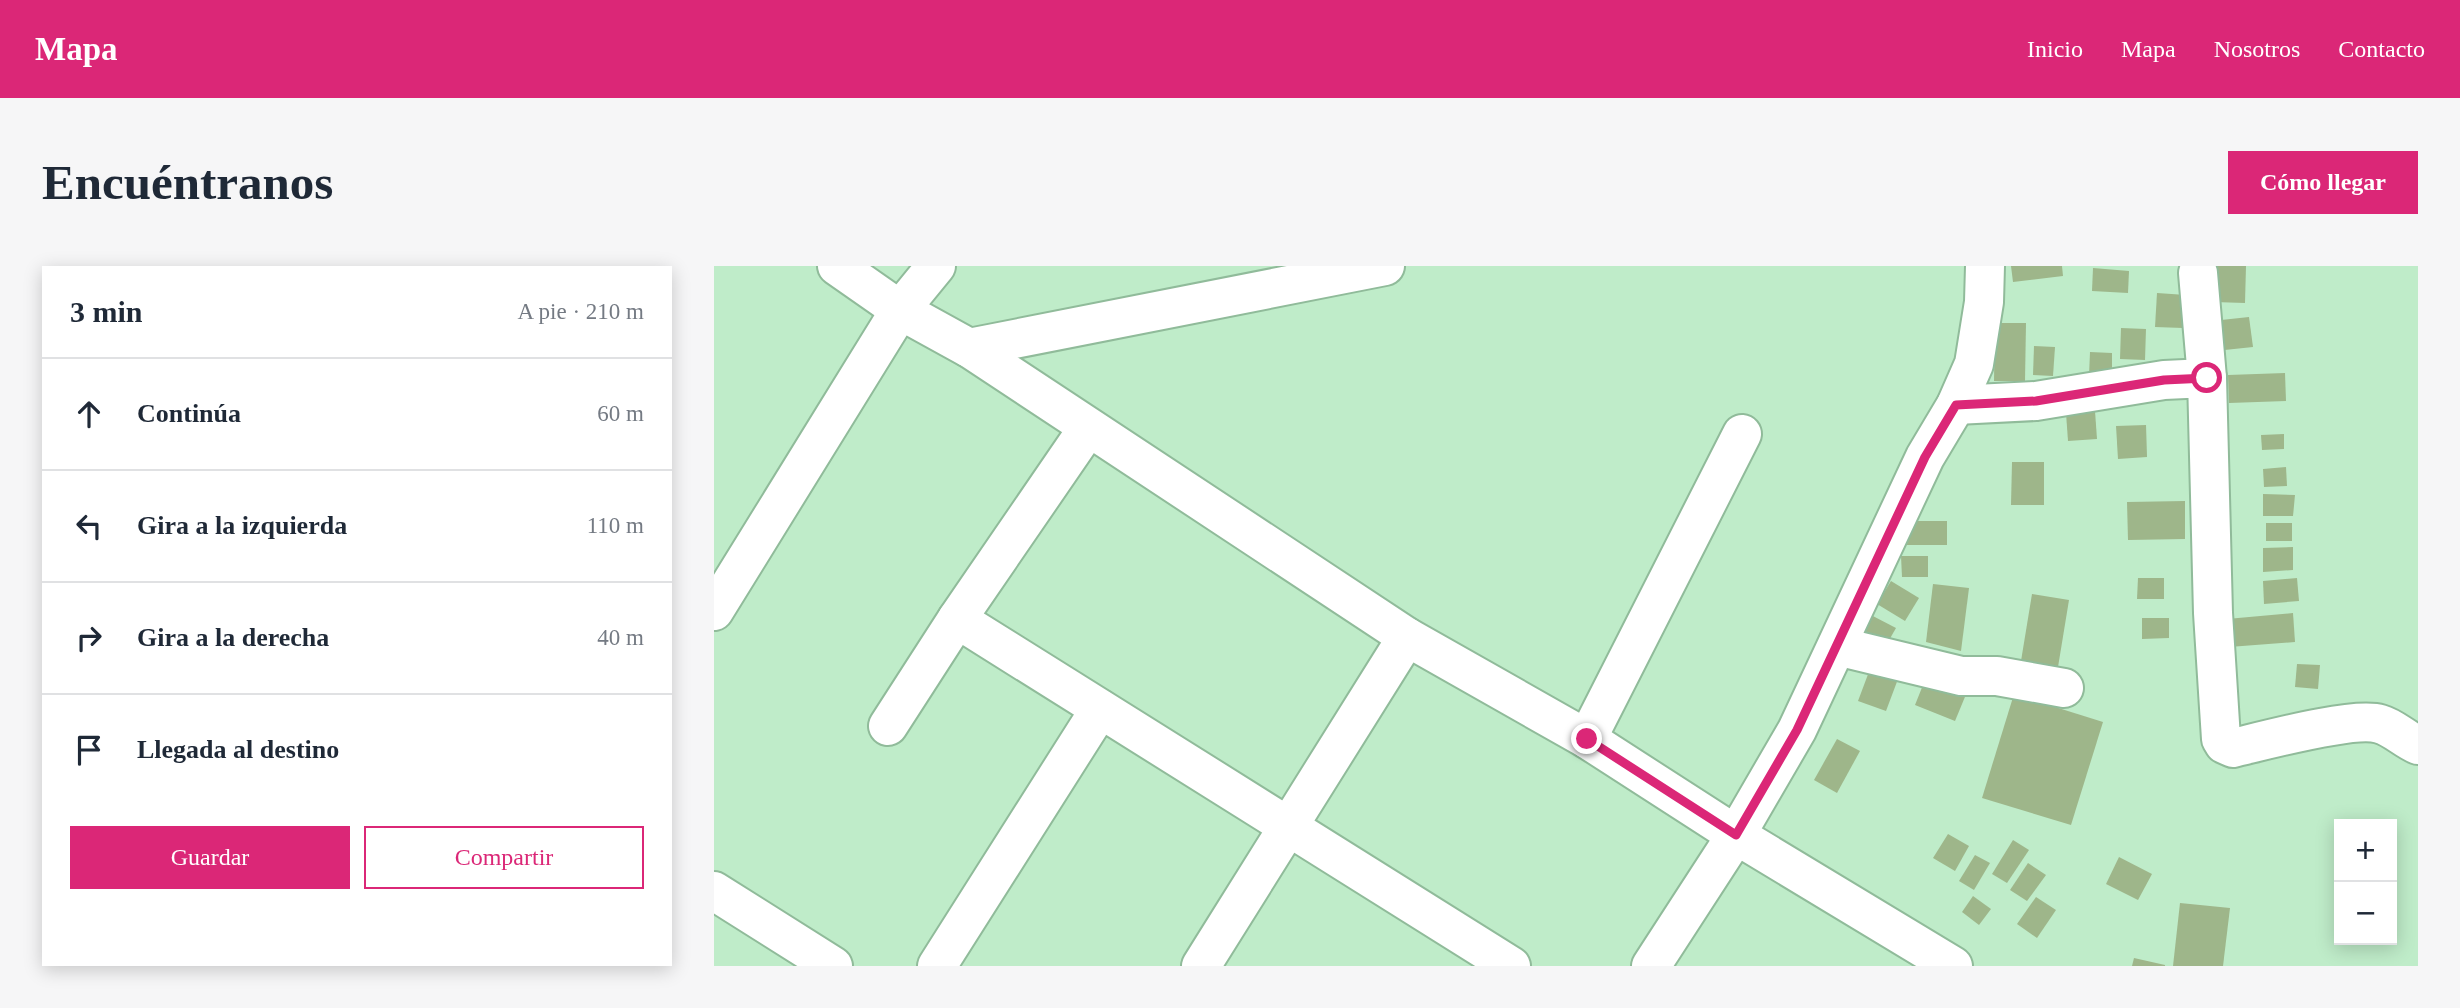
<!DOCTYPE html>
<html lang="es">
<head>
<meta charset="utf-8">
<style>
  :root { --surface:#fff; --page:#f6f6f7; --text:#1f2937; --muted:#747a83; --line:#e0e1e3; --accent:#db2777 }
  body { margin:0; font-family:"Times New Roman",serif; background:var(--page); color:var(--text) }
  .controls { position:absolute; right:21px; bottom:21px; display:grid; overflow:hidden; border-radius:0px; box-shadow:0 4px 18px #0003 }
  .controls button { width:63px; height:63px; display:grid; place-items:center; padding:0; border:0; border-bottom:2px solid var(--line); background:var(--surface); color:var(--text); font:35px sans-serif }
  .stop { position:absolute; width:21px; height:21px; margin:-16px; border:5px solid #db2777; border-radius:50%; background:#fff }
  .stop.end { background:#db2777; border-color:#fff; box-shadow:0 2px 7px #0008 }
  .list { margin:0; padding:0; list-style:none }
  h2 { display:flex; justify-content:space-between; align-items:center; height:91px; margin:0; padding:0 28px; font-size:30px }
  h2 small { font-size:23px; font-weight:400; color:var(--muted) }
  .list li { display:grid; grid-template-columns:46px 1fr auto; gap:21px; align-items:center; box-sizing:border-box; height:112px; padding:0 28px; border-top:2px solid var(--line) }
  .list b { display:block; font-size:26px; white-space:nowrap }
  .list em { font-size:23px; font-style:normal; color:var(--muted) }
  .actions { display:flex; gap:14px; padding:21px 28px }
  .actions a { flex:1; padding:16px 0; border:2px solid var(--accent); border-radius:0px; text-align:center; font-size:24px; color:var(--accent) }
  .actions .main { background:var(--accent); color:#fff }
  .icon { flex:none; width:38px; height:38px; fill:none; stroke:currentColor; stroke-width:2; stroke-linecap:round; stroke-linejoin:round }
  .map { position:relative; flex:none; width:1704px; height:700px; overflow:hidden; border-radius:0px }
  header { display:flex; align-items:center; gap:42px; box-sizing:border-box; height:98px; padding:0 35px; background:var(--accent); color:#fff }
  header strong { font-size:33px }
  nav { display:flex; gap:38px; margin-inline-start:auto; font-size:24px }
  .intro { display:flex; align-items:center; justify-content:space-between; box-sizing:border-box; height:168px; padding:0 42px }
  h1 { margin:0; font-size:49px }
  .button { padding:18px 32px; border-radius:0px; background:var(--accent); color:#fff; font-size:24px; font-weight:700 }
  main { display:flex; gap:42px; padding:0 42px }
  aside { flex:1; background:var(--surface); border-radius:0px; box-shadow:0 4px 18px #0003 }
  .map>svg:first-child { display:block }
</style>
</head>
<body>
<header>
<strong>Mapa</strong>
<nav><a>Inicio</a><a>Mapa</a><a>Nosotros</a><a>Contacto</a></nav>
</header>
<div class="intro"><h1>Encuéntranos</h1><a class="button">Cómo llegar</a></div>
<main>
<aside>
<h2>3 min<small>A pie · 210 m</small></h2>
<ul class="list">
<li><svg class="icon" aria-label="ahead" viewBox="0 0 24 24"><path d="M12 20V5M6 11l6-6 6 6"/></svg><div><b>Continúa</b></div><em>60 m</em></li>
<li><svg class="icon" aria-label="left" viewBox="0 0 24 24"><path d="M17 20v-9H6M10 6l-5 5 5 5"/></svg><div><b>Gira a la izquierda</b></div><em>110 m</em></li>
<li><svg class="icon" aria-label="right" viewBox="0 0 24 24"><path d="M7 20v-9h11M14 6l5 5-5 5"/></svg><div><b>Gira a la derecha</b></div><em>40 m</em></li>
<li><svg class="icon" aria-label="arrive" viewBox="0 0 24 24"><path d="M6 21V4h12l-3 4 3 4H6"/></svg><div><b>Llegada al destino</b></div></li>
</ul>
<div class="actions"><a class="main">Guardar</a><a>Compartir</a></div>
</aside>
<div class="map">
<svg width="1704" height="700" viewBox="0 0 1704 700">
  <rect width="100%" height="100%" fill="#bfecc9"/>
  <g fill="#9eb68a">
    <polygon points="1297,0 1348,0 1349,10 1299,16"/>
    <polygon points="1501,0 1532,0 1531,37 1500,36"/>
    <polygon points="1379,2 1415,5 1414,27 1378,25"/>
    <polygon points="1443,27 1472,29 1469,62 1441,61"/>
    <polygon points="1535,51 1539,81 1501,85 1498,55"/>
    <polygon points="1281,57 1312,57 1311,115 1280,115"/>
    <polygon points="1407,62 1432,63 1431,94 1406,93"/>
    <polygon points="1320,80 1341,81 1339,110 1319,109"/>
    <polygon points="1376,86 1398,87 1398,110 1375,110"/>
    <polygon points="1571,107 1572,135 1515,137 1514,109"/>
    <polygon points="1381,145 1383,173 1354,175 1352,147"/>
    <polygon points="1432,159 1433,191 1404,193 1402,160"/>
    <polygon points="1570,168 1570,183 1548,184 1547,169"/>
    <polygon points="1298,196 1330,196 1330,239 1297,239"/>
    <polygon points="1572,201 1573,220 1550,221 1549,203"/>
    <polygon points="1549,228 1581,229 1579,250 1549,250"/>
    <polygon points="1471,235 1471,273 1414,274 1413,236"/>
    <rect x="1192" y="255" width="41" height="24"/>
    <rect x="1552" y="257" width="26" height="18"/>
    <polygon points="1579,281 1579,304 1549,306 1549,282"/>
    <polygon points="1187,290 1214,290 1214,311 1188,311"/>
    <polygon points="1424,312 1450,312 1450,333 1423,333"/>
    <polygon points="1583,312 1585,335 1550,338 1549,315"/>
    <polygon points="1177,315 1205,332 1191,355 1163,338"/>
    <polygon points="1219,318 1255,322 1247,385 1212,376"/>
    <polygon points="1318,328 1355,334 1344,401 1307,395"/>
    <polygon points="1579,347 1581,376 1515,381 1513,353"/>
    <polygon points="1155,348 1182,362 1170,383 1144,369"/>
    <polygon points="1428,352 1455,352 1455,372 1428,373"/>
    <polygon points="1583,398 1606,399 1604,423 1581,421"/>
    <polygon points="1156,403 1184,413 1172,445 1144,435"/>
    <polygon points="1213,409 1253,426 1241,455 1201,439"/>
    <polygon points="1300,428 1389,456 1357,559 1268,532"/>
    <polygon points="1123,473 1146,485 1123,527 1100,514"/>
    <polygon points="1234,568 1255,580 1241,605 1219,592"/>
    <polygon points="1299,574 1315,584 1293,617 1278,608"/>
    <polygon points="1261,589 1276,597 1260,624 1245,615"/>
    <polygon points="1405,591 1438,608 1424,634 1392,618"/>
    <polygon points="1314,597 1332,609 1313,635 1296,624"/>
    <polygon points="1259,630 1277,643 1265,659 1248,646"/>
    <polygon points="1322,631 1342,644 1323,672 1303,658"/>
    <polygon points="1466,637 1516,642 1509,700 1459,700"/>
    <polygon points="1420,692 1451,699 1451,700 1418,700"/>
  </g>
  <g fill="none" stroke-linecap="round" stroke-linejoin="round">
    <g stroke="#90bb9a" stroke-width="42">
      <g id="minor">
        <polyline points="123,0 186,44 255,82 693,371 873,473 1022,569 1239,700"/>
        <polyline points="1484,7 1493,112"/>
        <polyline points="255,82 671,0"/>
        <path d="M1242 139 1322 135 1450 114 1493 112 1499 347 1507 473 1510 478 1519 482C1549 475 1640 450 1666 458 1680 462 1690 473 1704 479"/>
        <polyline points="0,345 186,44 222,0"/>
        <polyline points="243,353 797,700"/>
        <polyline points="1123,380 1247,410 1283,410 1350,422"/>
        <polyline points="174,460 243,353 374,162"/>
        <polyline points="873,473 1028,168"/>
        <polyline points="0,625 119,700"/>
        <polyline points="223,700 386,443"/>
        <polyline points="487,700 693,371"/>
        <polyline points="937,700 1022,569 1083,464 1211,191 1242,139 1260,98 1270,36 1271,0"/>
      </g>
    </g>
    <use href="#minor" stroke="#fff" stroke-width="38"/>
  </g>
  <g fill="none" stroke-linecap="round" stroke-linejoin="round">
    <polyline stroke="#db2777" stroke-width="9" points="873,473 1022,569 1083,464 1211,191 1242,139 1322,135 1450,114 1493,112"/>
  </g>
</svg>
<div class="controls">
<button>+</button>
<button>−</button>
</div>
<div class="stop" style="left:1493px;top:112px"></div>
<div class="stop end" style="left:873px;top:473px"></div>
</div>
</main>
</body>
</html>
